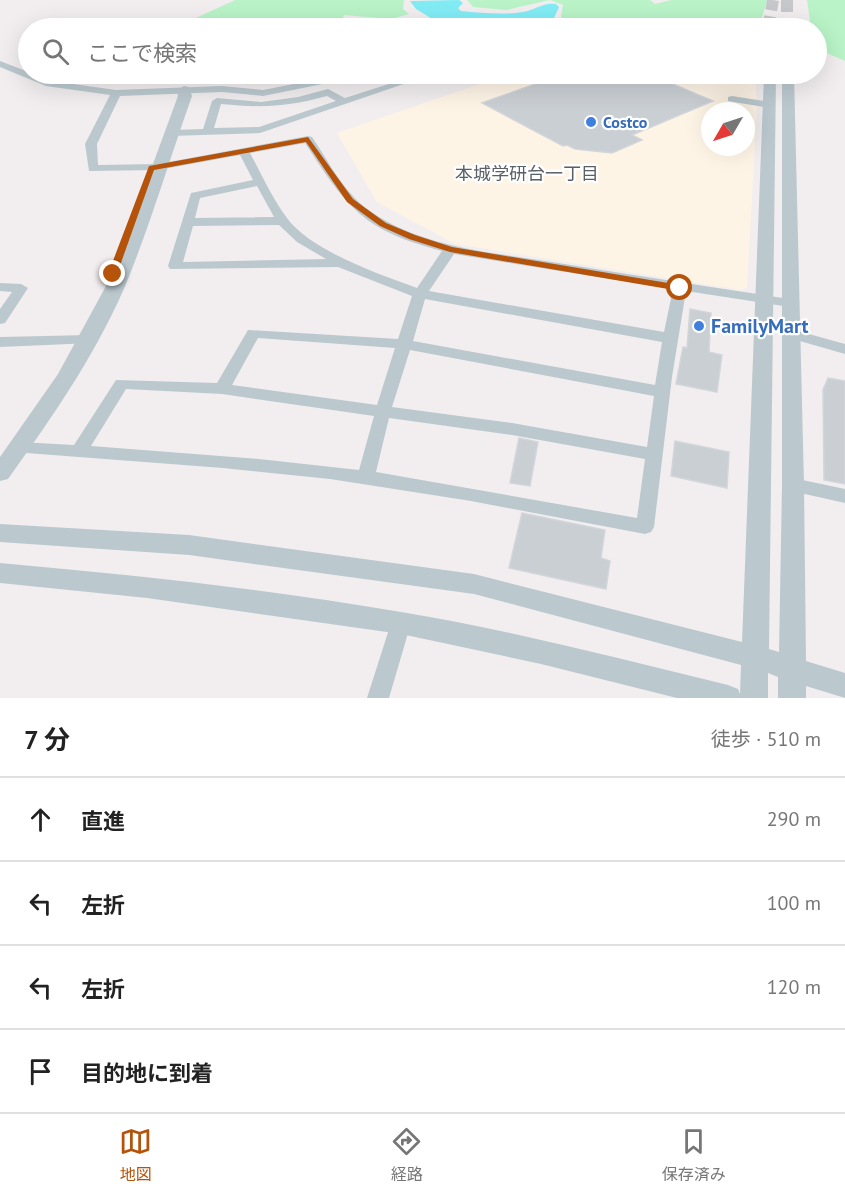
<!DOCTYPE html>
<html lang="ja">
<head>
<meta charset="utf-8">
<style>
  :root { --surface:#fff; --page:#f2f2f2; --text:#222; --muted:#767676; --line:#e0e0e0; --accent:#b45309 }
  body { margin:0; font-family:"PT Sans","Noto Sans JP",sans-serif; background:var(--page); color:var(--text) }
  .compass { position:absolute; left:701px; top:102px; width:54px; height:54px; border-radius:50%; background:var(--surface); box-shadow:0 6px 24px #0002; rotate:231deg }
  .stop { position:absolute; width:18px; height:18px; margin:-14px; border:4px solid #b45309; border-radius:50%; background:#fff }
  .stop.end { background:#b45309; border-color:#fff; box-shadow:0 2px 6px #0008 }
  .list { margin:0; padding:0; list-style:none }
  h2 { display:flex; justify-content:space-between; align-items:center; height:78px; margin:0; padding:0 24px; font-size:26px }
  h2 small { font-size:20px; font-weight:400; color:var(--muted) }
  .list li { display:grid; grid-template-columns:39px 1fr auto; gap:18px; align-items:center; box-sizing:border-box; height:84px; padding:0 24px; border-top:2px solid var(--line) }
  .list b { display:block; font-size:22px; white-space:nowrap }
  .list em { font-size:20px; font-style:normal; color:var(--muted) }
  .icon { flex:none; width:33px; height:33px; fill:none; stroke:currentColor; stroke-width:2; stroke-linecap:round; stroke-linejoin:round }
  .map { position:relative; flex:none; width:845px; height:698px; overflow:hidden }
  .search { position:absolute; background:var(--surface); box-shadow:0 6px 24px #0002; left:18px; right:18px; top:18px; height:66px; display:flex; align-items:center; gap:15px; box-sizing:border-box; padding:0 21px; border-radius:33px; color:var(--muted); font-size:22px }
  .sheet { height:414px; background:var(--surface) }
  nav { display:flex; justify-content:space-around; align-items:center; box-sizing:border-box; height:84px; border-top:2px solid var(--line); background:var(--surface); font-size:16px; color:var(--muted) }
  nav a { display:grid; justify-items:center; gap:3px }
  nav .on { color:var(--accent) }
  .map>svg:first-child { display:block }
</style>
</head>
<body>
<div class="map">
<svg width="845" height="698" viewBox="0 0 845 698">
  <rect width="100%" height="100%" fill="#f2eeef"/>
  <path fill="#fef4e6" fill-rule="evenodd" d="M509 74H755L757 106 747 288 741 290 455 244 377 202 337 133ZM710 111H746V147H710Z"/>
  <g fill="#b9f3c7">
    <polygon points="235,0 404,0 403,9 409,14 391,19 344,15 340,26 344,28 174,28"/>
    <polygon points="467,0 650,0 655,4 671,0 767,0 759,28 577,28 568,26 561,17 563,5 550,0 506,10 473,7"/>
    <polygon points="807,0 845,0 845,61 817,49 816,28 811,28"/>
  </g>
  <path fill="#82ecf5" d="M459 0 463 3 458 8 461 11C482 13 503 15 523 12 535 10 543 2 556 4L559 7 554 18 562 26 447 28 416 9 410 1Z"/>
  <g fill="#cacfd4" stroke="#d2d6db" stroke-width="1.5">
    <polygon points="563,74 676,74 663,80 713,101 632,135 642,140 612,153 575,149 567,145 563,146 482,103"/>
    <polygon points="690,309 711,313 709,352 722,355 717,392 676,384 683,347 687,348"/>
    <polygon points="828,378 845,381 845,484 824,480 823,390"/>
    <polygon points="519,438 538,442 530,486 510,483"/>
    <polygon points="675,441 729,452 727,488 671,476"/>
    <polygon points="522,513 605,530 601,558 610,561 606,589 509,568"/>
  </g>
  <g fill="none" stroke-linecap="round" stroke-linejoin="round">
    <g stroke="#c7c8cb" stroke-width="12" stroke-dasharray="12 6" stroke-linecap="butt">
      <polyline points="787,0 787,28"/>
      <polyline points="768,28 773,0"/>
    </g>
    <g fill="#bbc9cf" fill-rule="evenodd">
      <path d="M0 61 52 81 116 90 222 86 263 90 345 74H362L357 77 263 96 222 92 120 96 97 144 98 165 158 164 308 136 312 137C329 162 344 193 370 211 423 248 491 252 552 262 631 275 711 287 790 299L797 303 790 307 686 291 672 377 654 527 651 532 645 534 471 501 330 479 223 468 13 452 11 448 13 444 19 442 74 445 116 380 217 383 248 330 398 339 412 296 338 267 170 269 168 266 191 193 253 180 240 155 158 170 89 171 85 144 110 95 46 86 0 67ZM305 143C348 209 363 230 442 251L417 288C379 274 311 251 287 218 272 198 262 175 250 153ZM257 186 274 217 195 218 200 198ZM279 225 297 242 326 259 183 262 193 226ZM454 254 673 289 664 332 429 291ZM425 299 662 342 655 385 413 341ZM258 338 395 348 377 405 232 385ZM410 350 654 396 647 447 512 423 392 407ZM126 389 222 394 374 416 359 470 259 459 91 446ZM389 418 512 435 645 459 637 518 376 472Z"/>
      <path d="M420 74H433L260 133 171 136 166 133 171 130 203 129 212 101 217 98 261 102 298 97 328 89 345 98ZM327 96 336 101 259 127 214 128 221 104C263 108 286 107 327 96Z"/>
      <polygon points="732,96 770,102 775,105 770,108 728,101 728,97"/>
      <polygon points="0,283 21,284 28,288 5,323 0,324 0,309 12,292 0,291"/>
      <polygon points="791,329 845,344 845,354 786,337 784,334 786,331"/>
      <polygon points="88,335 93,337 95,340 93,343 0,347 0,337"/>
      <polygon points="793,478 845,489 845,503 787,490 784,485 787,480"/>
      <polygon points="401,614 408,617 411,623 389,698 367,698 391,623 394,617"/>
    </g>
    <g fill="#bbc9cf" fill-rule="evenodd">
      <path d="M764 74H776L769 649 779 652 782 485V74H794L804 485 806 661 845 673V698L806 686V698H778V677L768 673V698H677L541 664 401 634 147 598 0 583V563C134 575 268 589 401 612 511 630 619 659 728 685L738 689 740 694 741 665 474 594 189 555 0 542V524L189 535 474 574 742 642Z"/>
      <path d="M184 86 189 87 192 96C171 155 153 216 130 274 101 347 54 415 8 479L0 481V457L58 374 112 275 178 96 177 90Z"/>
    </g>
  </g>
  <polygon fill="#b45309" points="308,137 353,199 386,223 415,235 452,247 680,285 684,288 680,291 450,252 409,239 380,226 347,202 306,142 154,170 117,274 110,276 108,274 149,166"/>
  <g fill="#3f7fe0" stroke="#fff" stroke-width="2">
    <circle cx="591" cy="122" r="6"/>
    <circle cx="699" cy="326" r="6"/>
  </g>
  <g text-anchor="middle" dominant-baseline="central" stroke-width="4.5" stroke-linejoin="round" paint-order="stroke">
    <g font-size="16" font-weight="bold" fill="#366cbe" stroke="#fff" text-anchor="start">
      <text x="603" y="122">Costco</text>
    </g>
    <g font-size="18" fill="#5b6064" stroke="#fff">
      <text x="527" y="173">本城学研台一丁目</text>
    </g>
    <g font-size="20" font-weight="bold" fill="#366cbe" stroke="#fff" text-anchor="start">
      <text x="711" y="326">FamilyMart</text>
    </g>
  </g>
</svg>
<svg class="compass" viewBox="-18 -18 36 36"><path d="M0-13l5 13h-10z" fill="#e53935"/><path d="M0 13l5-13h-10z" fill="#767676"/></svg>
<div class="stop" style="left:680px;top:288px"></div>
<div class="stop end" style="left:113px;top:274px"></div>
<div class="search"><svg class="icon" aria-label="search" viewBox="0 0 24 24"><circle cx="10" cy="10" r="6"/><path d="M15 15l6 6"/></svg>ここで検索</div>
</div>
<section class="sheet">
<h2>7 分<small>徒歩 · 510 m</small></h2>
<ul class="list">
<li><svg class="icon" aria-label="ahead" viewBox="0 0 24 24"><path d="M12 20V5M6 11l6-6 6 6"/></svg><div><b>直進</b></div><em>290 m</em></li>
<li><svg class="icon" aria-label="left" viewBox="0 0 24 24"><path d="M17 20v-9H6M10 6l-5 5 5 5"/></svg><div><b>左折</b></div><em>100 m</em></li>
<li><svg class="icon" aria-label="left" viewBox="0 0 24 24"><path d="M17 20v-9H6M10 6l-5 5 5 5"/></svg><div><b>左折</b></div><em>120 m</em></li>
<li><svg class="icon" aria-label="arrive" viewBox="0 0 24 24"><path d="M6 21V4h12l-3 4 3 4H6"/></svg><div><b>目的地に到着</b></div></li>
</ul>
</section>
<nav>
<a class="on"><svg class="icon" aria-label="map" viewBox="0 0 24 24"><path d="M3 6l6-2 6 2 6-2v14l-6 2-6-2-6 2zM9 4v14M15 6v14"/></svg>地図</a>
<a><svg class="icon" aria-label="directions" viewBox="0 0 24 24"><path d="M12 3l9 9-9 9-9-9zM9 14v-3h6M13 9l2 2-2 2"/></svg>経路</a>
<a><svg class="icon" aria-label="saved" viewBox="0 0 24 24"><path d="M7 4h10v16l-5-4-5 4z"/></svg>保存済み</a>
</nav>
</body>
</html>
